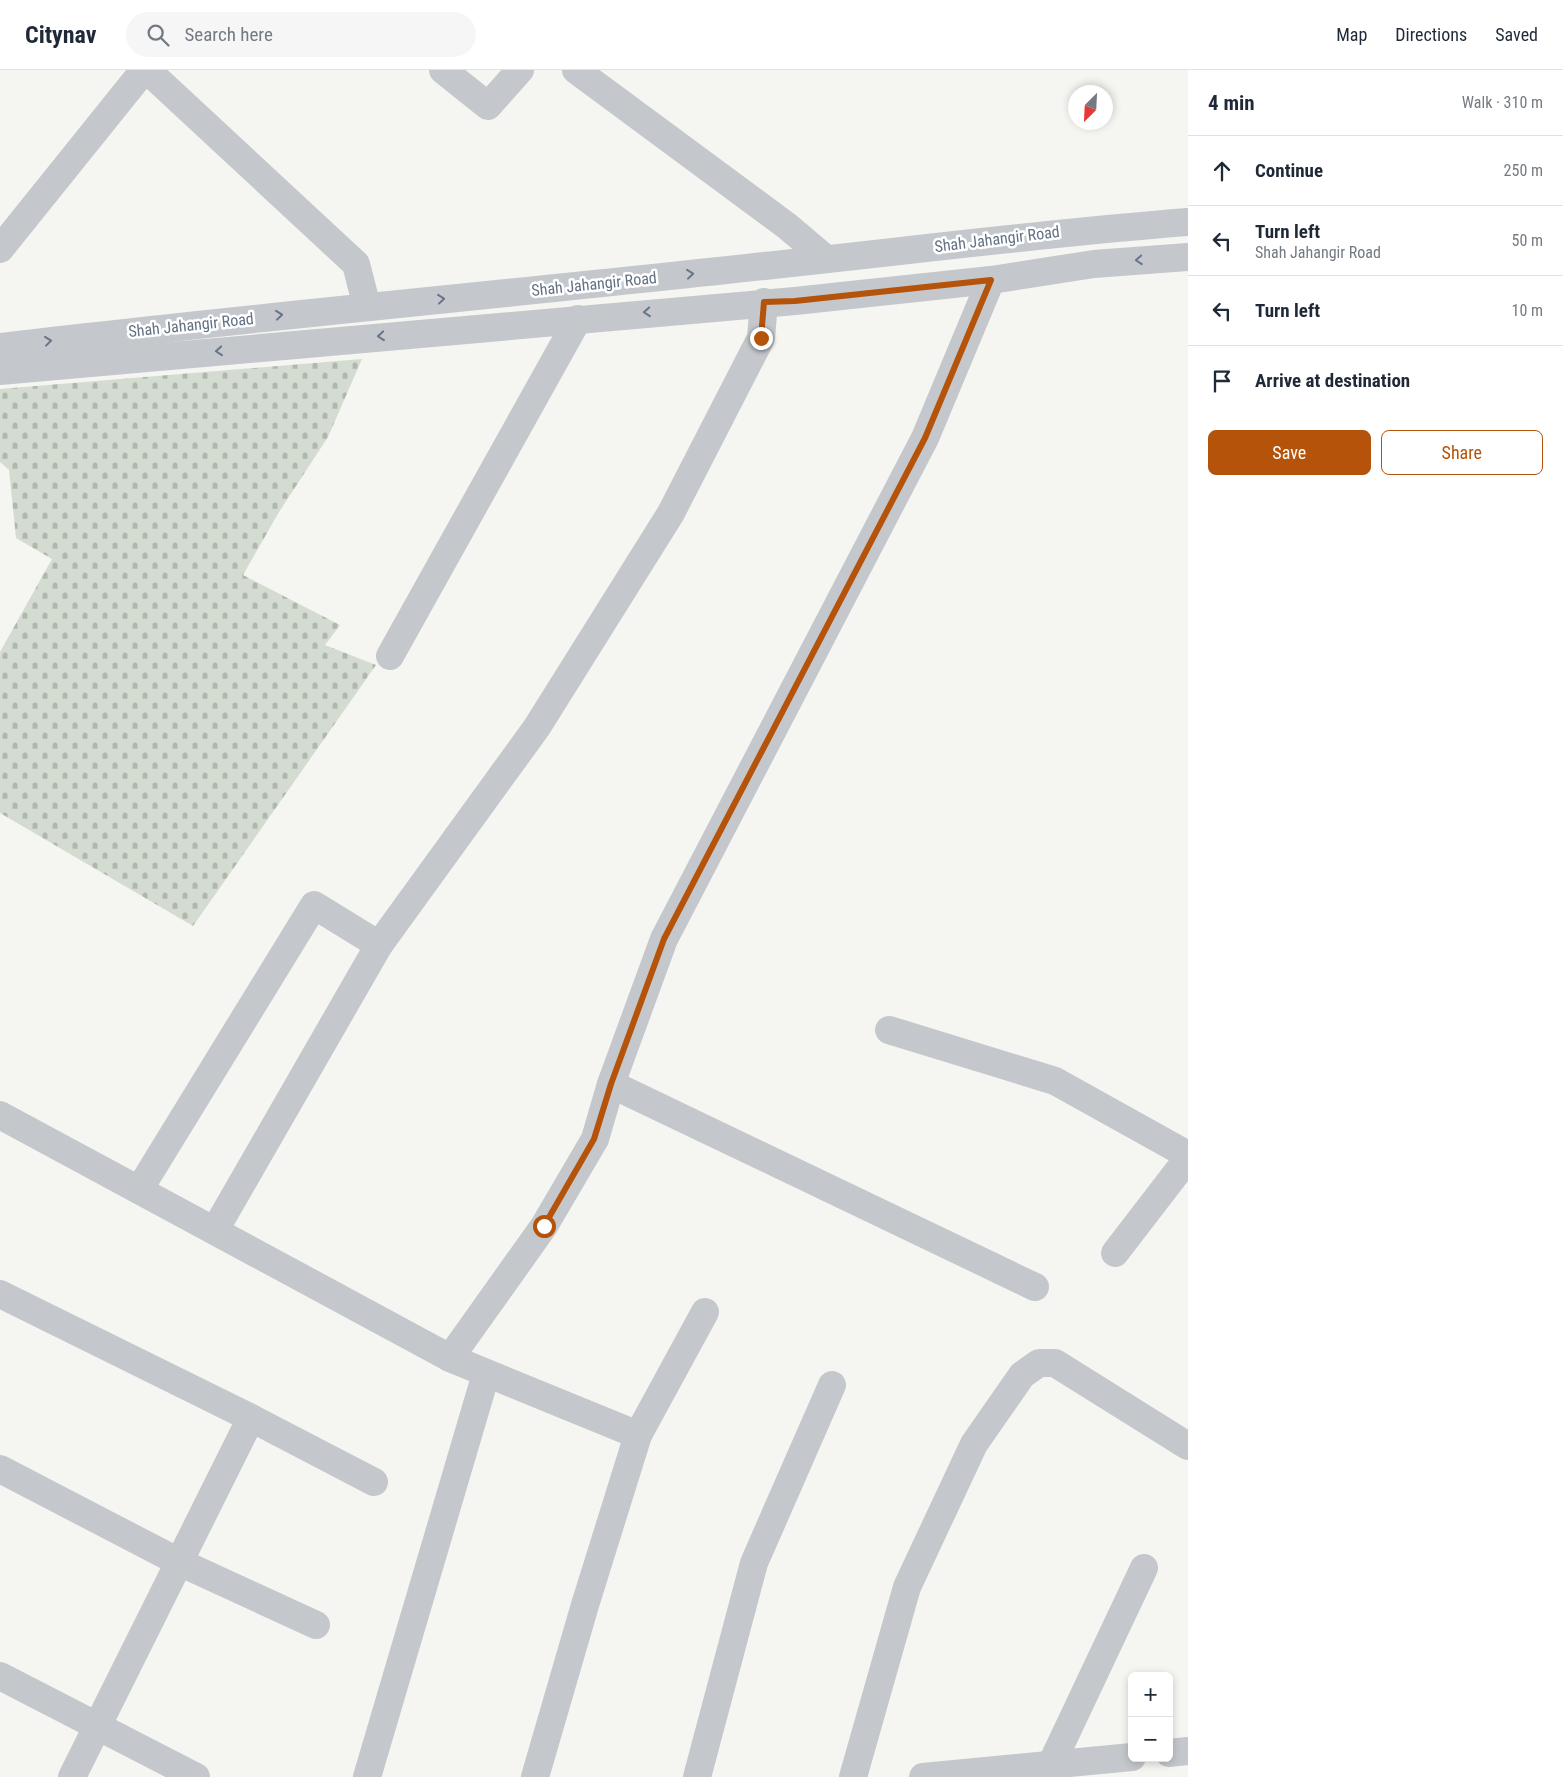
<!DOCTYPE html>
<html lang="en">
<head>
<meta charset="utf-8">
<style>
  :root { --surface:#fff; --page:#f6f6f7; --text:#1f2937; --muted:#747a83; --line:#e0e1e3; --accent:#b45309 }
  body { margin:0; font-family:"Roboto Condensed",sans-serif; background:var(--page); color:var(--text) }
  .controls { position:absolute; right:15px; bottom:15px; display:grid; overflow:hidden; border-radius:8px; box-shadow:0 2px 8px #0003 }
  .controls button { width:45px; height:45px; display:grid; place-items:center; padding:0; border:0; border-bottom:1px solid var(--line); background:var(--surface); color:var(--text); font:25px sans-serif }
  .compass { position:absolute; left:1068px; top:15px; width:45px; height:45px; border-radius:50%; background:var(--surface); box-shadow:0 2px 8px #0003; rotate:204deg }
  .stop { position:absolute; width:15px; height:15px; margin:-11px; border:4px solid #b45309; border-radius:50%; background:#fff }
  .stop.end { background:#b45309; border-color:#fff; box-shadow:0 1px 5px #0008 }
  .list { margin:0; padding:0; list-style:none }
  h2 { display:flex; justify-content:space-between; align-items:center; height:65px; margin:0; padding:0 20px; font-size:21px }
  h2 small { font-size:16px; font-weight:400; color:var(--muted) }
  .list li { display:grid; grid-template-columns:32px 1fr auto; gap:15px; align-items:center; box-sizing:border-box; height:70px; padding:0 20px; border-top:1px solid var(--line) }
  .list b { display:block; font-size:19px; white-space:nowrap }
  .list p { margin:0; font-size:16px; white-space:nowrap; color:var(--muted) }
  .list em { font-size:16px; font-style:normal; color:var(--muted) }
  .actions { display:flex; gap:10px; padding:15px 20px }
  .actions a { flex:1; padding:11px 0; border:1px solid var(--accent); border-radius:8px; text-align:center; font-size:18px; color:var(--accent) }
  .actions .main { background:var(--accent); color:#fff }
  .icon { flex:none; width:28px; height:28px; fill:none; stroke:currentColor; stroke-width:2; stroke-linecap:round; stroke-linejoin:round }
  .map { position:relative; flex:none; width:1188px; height:1707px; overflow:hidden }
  header { display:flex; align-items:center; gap:30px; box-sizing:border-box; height:70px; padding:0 25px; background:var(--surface); border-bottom:1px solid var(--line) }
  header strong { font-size:24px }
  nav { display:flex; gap:28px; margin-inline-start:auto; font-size:18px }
  .search { width:350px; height:45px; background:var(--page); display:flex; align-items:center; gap:12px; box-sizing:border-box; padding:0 18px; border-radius:28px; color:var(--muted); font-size:19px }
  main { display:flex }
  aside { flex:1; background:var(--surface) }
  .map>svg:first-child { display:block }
</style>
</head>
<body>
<header>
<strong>Citynav</strong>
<div class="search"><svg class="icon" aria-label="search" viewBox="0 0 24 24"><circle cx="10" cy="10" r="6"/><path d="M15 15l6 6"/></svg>Search here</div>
<nav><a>Map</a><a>Directions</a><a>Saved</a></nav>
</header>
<main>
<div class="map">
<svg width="1188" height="1707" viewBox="0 0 1188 1707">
  <defs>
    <pattern id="cemetery-stones" width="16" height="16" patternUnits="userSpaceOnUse" patternTransform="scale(1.25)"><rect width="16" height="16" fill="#d4dcd1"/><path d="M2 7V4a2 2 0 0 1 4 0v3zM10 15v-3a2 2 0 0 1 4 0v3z" fill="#afb7af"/></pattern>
  </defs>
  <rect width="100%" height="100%" fill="#f5f5f1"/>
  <polygon fill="url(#cemetery-stones)" points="362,289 328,367 279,442 243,505 340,555 325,575 376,595 193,856 0,743 0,582 52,489 16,468 9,400 0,392 0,319"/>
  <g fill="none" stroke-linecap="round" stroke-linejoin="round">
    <g stroke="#c4c7cb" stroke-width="28">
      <polyline points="147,0 356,194 367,237"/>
      <polyline points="443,0 488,36 520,0"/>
      <polyline points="576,0 787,156 826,189"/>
      <polyline points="0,179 144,0"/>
      <path d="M0 277C254 247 509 224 764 196 906 181 1046 163 1188 152"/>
      <polyline points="0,301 795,231 991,210 1094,194 1188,187"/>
      <polyline points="390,586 578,249"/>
      <polyline points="889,960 1055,1011 1188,1085"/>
      <polyline points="611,1014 1035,1217"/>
      <polyline points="0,1045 450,1288"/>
      <polyline points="139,1120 314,835 379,875"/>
      <polyline points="215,1160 379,875 537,657 671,443 761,268 764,232"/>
      <polyline points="1115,1183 1188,1088"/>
      <polyline points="0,1224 251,1348 374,1412"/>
      <polyline points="638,1365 450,1288 544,1156 595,1069 611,1014 664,869 925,368 991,210"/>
      <polyline points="0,1399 179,1492 316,1555"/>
      <polyline points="0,1606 196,1707"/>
      <polyline points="1169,1683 1188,1681"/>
      <polyline points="1050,1697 1144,1498"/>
      <polyline points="72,1707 251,1348"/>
      <polyline points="367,1707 486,1304"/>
      <polyline points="535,1707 585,1535 638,1365 705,1242"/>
      <polyline points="697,1707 754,1493 832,1315"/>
      <polyline points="853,1707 907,1517 974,1374 1022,1305 1039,1293 1055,1293 1188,1376"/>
      <polyline points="923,1707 1132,1687"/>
    </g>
  </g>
  <defs><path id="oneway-chevron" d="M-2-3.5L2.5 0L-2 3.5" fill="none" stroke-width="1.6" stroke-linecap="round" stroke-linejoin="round" transform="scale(1.25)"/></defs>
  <g stroke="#677588">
    <use href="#oneway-chevron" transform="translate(1139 190) rotate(176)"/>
    <use href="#oneway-chevron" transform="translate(690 204) rotate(-6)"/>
    <use href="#oneway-chevron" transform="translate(441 229) rotate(-6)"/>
    <use href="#oneway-chevron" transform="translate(647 242) rotate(175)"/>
    <use href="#oneway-chevron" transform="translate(279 245) rotate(-6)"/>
    <use href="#oneway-chevron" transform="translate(381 266) rotate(175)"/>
    <use href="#oneway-chevron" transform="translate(48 271) rotate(-7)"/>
    <use href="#oneway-chevron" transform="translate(219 281) rotate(175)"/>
  </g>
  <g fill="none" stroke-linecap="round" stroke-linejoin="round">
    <polyline stroke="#b45309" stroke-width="6" points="544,1156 594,1069 611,1014 664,869 925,368 991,210 795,231 764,232 761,268"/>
  </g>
  <g text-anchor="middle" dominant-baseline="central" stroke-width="5" stroke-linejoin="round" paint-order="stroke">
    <g font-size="16" fill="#627184" stroke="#fff">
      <text transform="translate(997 169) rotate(-7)">Shah Jahangir Road</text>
      <text transform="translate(594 214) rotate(-6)">Shah Jahangir Road</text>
      <text transform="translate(191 255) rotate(-6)">Shah Jahangir Road</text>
    </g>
  </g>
</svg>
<div class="controls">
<button>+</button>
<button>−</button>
</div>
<svg class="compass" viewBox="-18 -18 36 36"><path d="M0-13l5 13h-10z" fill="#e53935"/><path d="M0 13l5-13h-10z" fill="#747a83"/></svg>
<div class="stop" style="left:544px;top:1156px"></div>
<div class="stop end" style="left:761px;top:268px"></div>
</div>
<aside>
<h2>4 min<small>Walk · 310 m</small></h2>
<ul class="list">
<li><svg class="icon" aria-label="ahead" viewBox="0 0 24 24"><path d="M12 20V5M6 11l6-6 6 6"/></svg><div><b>Continue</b></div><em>250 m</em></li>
<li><svg class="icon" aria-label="left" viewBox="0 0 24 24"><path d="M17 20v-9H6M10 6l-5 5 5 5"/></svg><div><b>Turn left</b><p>Shah Jahangir Road</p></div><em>50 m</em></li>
<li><svg class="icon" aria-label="left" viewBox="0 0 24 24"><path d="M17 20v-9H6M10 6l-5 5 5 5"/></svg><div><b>Turn left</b></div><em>10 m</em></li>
<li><svg class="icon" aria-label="arrive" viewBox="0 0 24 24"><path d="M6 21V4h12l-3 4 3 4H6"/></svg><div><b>Arrive at destination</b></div></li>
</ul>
<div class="actions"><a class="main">Save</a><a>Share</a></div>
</aside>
</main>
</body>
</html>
